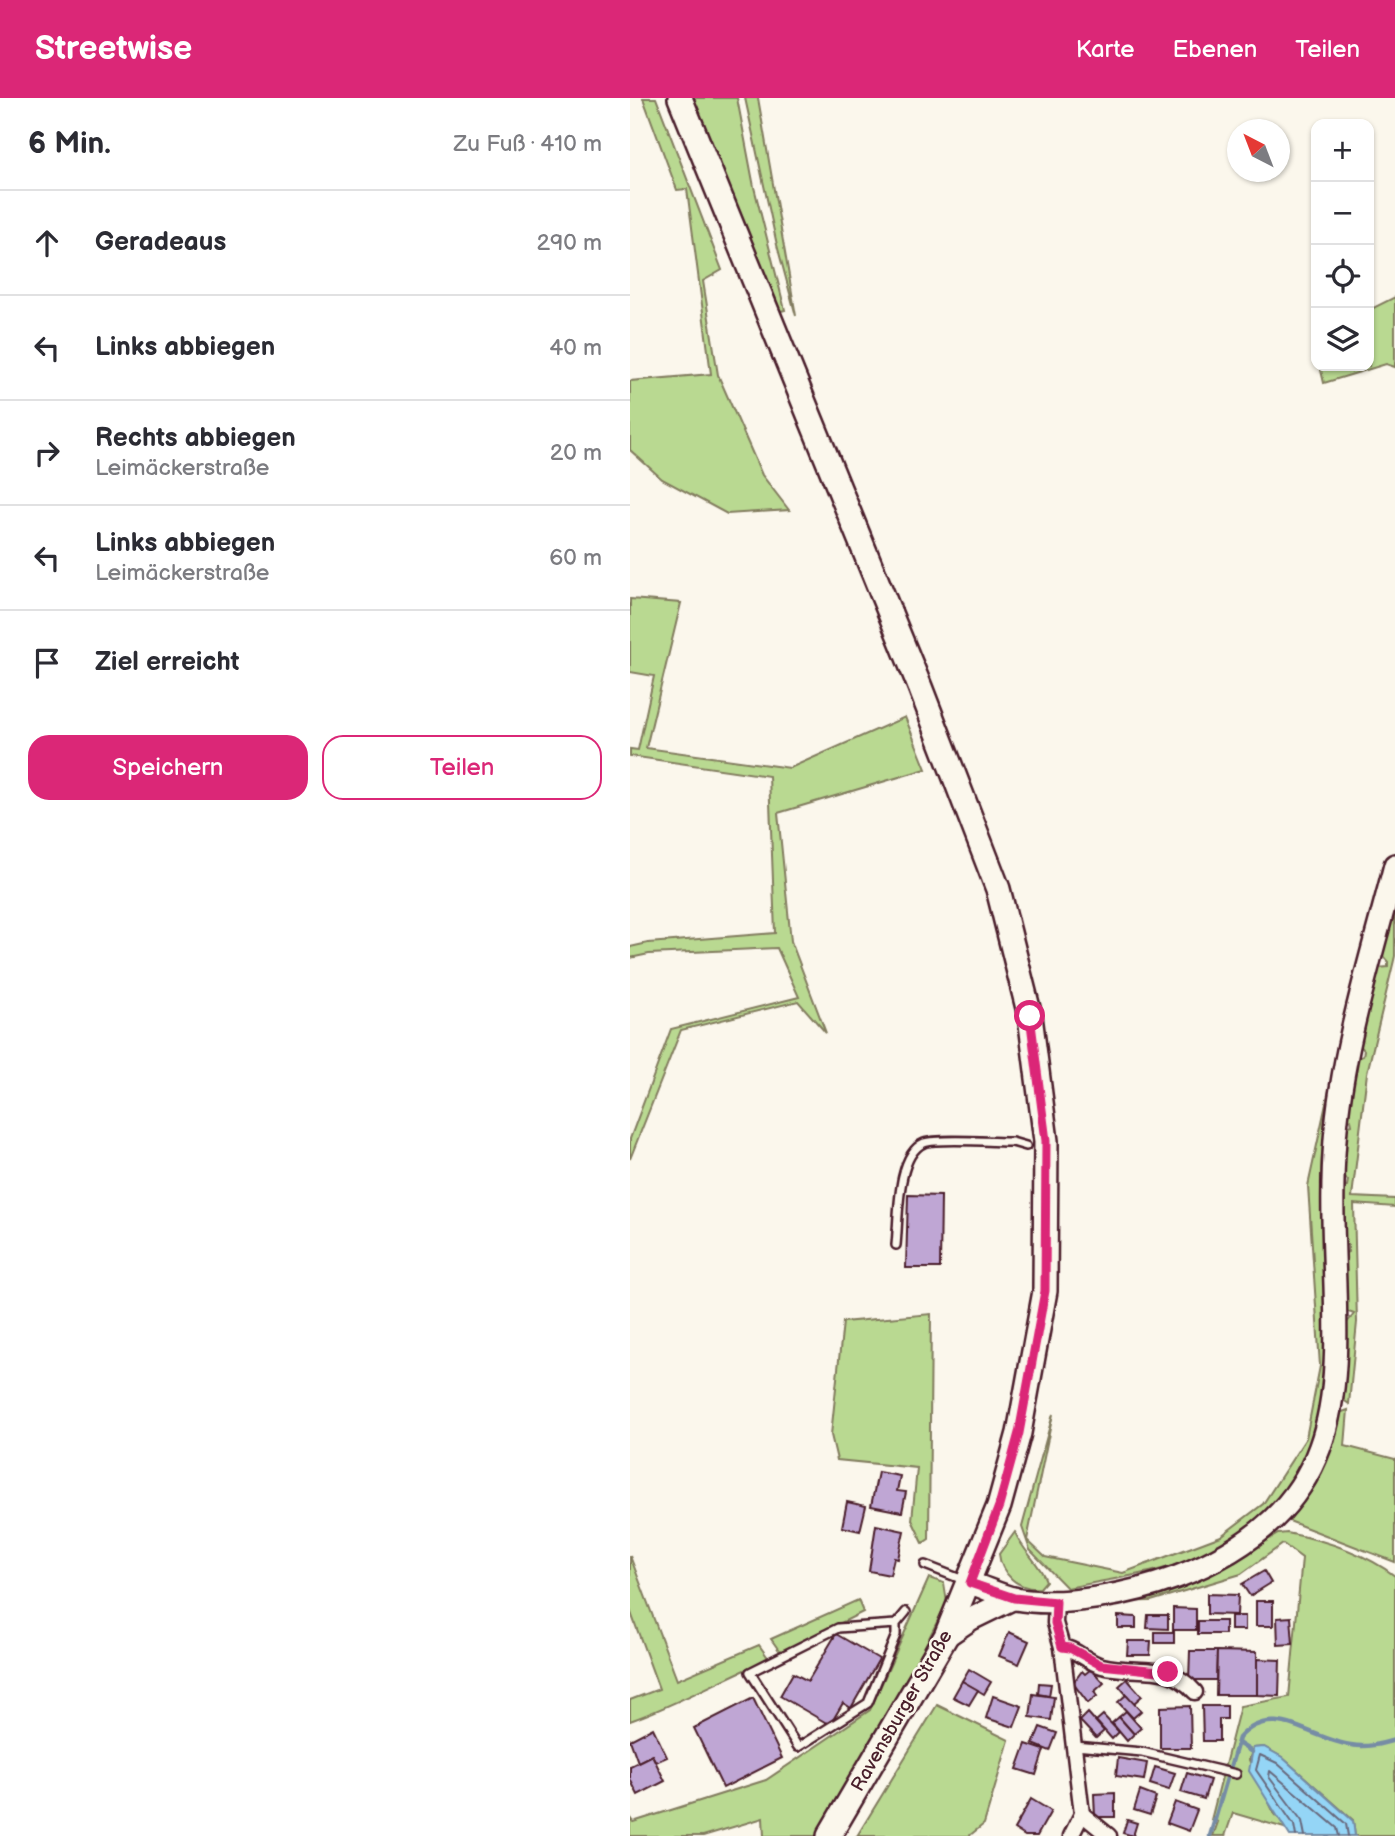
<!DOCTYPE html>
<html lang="de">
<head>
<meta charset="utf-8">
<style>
  :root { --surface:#fff; --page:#f2f2f3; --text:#2b2b33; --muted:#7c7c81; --line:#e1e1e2; --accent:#db2777 }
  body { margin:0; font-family:"Balsamiq Sans",sans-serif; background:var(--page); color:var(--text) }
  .controls { position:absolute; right:21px; top:21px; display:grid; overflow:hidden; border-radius:14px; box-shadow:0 2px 5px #0004 }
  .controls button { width:63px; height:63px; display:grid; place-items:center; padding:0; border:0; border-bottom:2px solid var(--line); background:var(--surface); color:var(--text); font:35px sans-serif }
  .compass { position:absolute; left:597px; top:21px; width:63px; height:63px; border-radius:50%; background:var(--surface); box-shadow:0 2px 5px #0004; rotate:318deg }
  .stop { position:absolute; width:21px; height:21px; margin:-16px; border:5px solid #db2777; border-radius:50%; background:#fff }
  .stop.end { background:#db2777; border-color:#fff; box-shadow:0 2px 7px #0008 }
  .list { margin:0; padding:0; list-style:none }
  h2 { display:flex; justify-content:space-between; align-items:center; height:91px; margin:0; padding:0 28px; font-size:30px }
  h2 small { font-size:23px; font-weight:400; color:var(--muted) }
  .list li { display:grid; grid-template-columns:46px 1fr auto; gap:21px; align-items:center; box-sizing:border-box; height:105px; padding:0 28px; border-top:2px solid var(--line) }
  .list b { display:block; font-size:26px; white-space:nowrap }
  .list p { margin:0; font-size:23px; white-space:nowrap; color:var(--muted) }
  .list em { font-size:23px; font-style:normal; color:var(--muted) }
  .actions { display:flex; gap:14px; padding:21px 28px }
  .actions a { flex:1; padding:16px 0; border:2px solid var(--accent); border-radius:21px; text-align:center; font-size:24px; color:var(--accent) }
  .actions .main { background:var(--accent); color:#fff }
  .icon { flex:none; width:38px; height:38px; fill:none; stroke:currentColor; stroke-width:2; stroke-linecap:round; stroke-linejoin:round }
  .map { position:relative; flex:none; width:765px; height:1738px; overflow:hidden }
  header { display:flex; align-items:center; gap:42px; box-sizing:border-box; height:98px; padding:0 35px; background:var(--accent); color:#fff }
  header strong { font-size:33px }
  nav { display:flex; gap:38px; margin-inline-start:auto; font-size:24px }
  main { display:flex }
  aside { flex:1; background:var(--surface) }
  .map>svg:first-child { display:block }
</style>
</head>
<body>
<header>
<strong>Streetwise</strong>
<nav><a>Karte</a><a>Ebenen</a><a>Teilen</a></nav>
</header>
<main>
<aside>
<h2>6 Min.<small>Zu Fuß · 410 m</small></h2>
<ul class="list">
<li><svg class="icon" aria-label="ahead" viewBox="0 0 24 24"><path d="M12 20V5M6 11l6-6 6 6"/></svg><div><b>Geradeaus</b></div><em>290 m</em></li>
<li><svg class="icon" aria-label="left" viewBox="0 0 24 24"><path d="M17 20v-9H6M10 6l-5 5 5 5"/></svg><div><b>Links abbiegen</b></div><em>40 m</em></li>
<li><svg class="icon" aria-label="right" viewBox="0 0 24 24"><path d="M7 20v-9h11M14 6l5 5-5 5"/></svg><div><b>Rechts abbiegen</b><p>Leimäckerstraße</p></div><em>20 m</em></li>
<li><svg class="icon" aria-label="left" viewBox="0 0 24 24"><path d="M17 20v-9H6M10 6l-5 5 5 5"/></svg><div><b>Links abbiegen</b><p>Leimäckerstraße</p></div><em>60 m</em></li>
<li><svg class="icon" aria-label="arrive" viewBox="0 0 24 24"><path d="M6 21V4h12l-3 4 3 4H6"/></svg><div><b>Ziel erreicht</b></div></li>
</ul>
<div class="actions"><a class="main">Speichern</a><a>Teilen</a></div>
</aside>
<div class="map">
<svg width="765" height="1738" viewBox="0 0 765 1738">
  <rect width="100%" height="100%" fill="#fbf7ec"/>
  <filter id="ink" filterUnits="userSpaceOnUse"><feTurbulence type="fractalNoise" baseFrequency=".0143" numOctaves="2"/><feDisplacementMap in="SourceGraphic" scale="14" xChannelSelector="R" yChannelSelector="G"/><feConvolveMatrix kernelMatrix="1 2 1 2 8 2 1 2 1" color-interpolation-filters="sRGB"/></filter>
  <g filter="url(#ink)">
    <g fill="#b9d991" stroke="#827c5e" stroke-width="2">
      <polygon points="13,0 26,0 92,172 73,183 88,277 132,377 159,412 97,416 32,381 0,352 0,283 81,276 57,91 47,92"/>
      <polygon points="62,0 107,0 124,89 155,212 147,214"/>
      <polygon points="115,0 128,0 166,218 147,147"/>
      <polygon points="765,199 765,269 756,266 694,285 690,268 739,268 739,212"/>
      <polygon points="0,501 51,505 16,650 160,670 275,619 296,671 148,715 161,843 196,935 168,903 51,932 0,1061 0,1041 41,931 169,899 147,850 19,856 0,860 0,849 18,845 145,835 139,678 0,658 0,651 8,652 24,578 0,574"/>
      <polygon points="765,805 765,858 737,975 722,1099 765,1101 765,1109 724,1106 727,1224 719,1306 712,1301 716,1226 724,1216 716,1213 712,1156 718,1154 718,1147 712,1146 709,1091 717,1088 718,1082 709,1078 713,1030 722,1027 721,1022 715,1018 725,961 733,958 734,952 728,945 748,870 758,869 758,864 751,856"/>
      <path d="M699 992C696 1024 690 1056 691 1088 693 1220 729 1377 586 1451 544 1474 484 1480 437 1490L400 1452 392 1429 423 1316 397 1442 415 1459 493 1475 591 1438 633 1406 676 1340 690 1268 678 1088Z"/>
      <polygon points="301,1216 299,1441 293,1445 282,1422 287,1370 207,1362 201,1337 213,1224"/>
      <polygon points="718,1312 715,1348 765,1361 765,1464 659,1423 683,1388 700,1353 709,1315"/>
      <path d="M385 1434C392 1453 410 1465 416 1483L410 1490C388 1492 371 1476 369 1456Z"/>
      <path d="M657 1435C694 1442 735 1455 765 1478V1738H725L723 1722 652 1659 634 1649 623 1650 619 1662 644 1715 658 1731 603 1715 595 1738H583L588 1724 581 1722 610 1608 659 1599 672 1460 653 1446 611 1476 521 1503 473 1504 577 1477 648 1436Z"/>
      <path d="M0 1458 47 1582 129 1547 139 1561C92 1581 48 1606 0 1623V1602L29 1591 0 1512Z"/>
      <polygon points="299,1480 314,1485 317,1504 264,1610 188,1738 134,1738 133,1720 73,1738 0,1738 0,1720 3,1724 136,1682 240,1612"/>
      <polygon points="228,1502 233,1514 151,1555 141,1541"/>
      <polygon points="307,1607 379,1642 354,1726 339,1738 227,1738"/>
    </g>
    <polygon fill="#94d5f6" stroke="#768ca5" stroke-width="2" points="634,1649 652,1659 723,1723 725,1738 660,1738 619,1673 623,1650"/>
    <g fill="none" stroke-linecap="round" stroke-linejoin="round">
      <g stroke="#68687c" stroke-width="2">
        <polyline points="666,1738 664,1727 626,1672 630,1657 647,1665 716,1726 718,1738"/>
        <polyline points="675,1738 672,1723 639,1679 640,1673 707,1730 709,1738"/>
      </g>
      <g stroke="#768ca5" stroke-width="4.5">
        <polyline points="608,1645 622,1654"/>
        <path d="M580 1738 609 1640C643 1602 682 1642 721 1647 736 1650 751 1646 765 1642"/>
      </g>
    </g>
    <g fill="#bfa6d4" stroke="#4a1f2b" stroke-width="2">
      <polygon points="278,1097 311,1098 310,1170 276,1170"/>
      <polygon points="248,1374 270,1378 267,1393 276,1394 272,1414 241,1408"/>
      <polygon points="217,1404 236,1408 230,1433 212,1429"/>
      <polygon points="246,1427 274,1433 268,1461 264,1460 260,1477 239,1473"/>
      <polygon points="634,1473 641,1485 620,1498 612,1486"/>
      <polygon points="577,1496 608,1497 607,1517 577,1516"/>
      <rect x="626" y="1503" width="17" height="25"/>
      <polygon points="543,1510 566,1511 566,1532 543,1532"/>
      <polygon points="518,1517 538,1517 538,1531 517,1530"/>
      <polygon points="488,1518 506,1519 506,1530 488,1530"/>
      <rect x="601" y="1518" width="14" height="14"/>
      <polygon points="661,1519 663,1546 648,1547 647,1520"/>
      <rect x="568" y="1523" width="27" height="13"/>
      <polygon points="379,1534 399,1543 389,1566 369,1558"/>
      <rect x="525" y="1534" width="19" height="11"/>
      <polygon points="206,1536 249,1561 221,1610 213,1605 200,1627 150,1598 163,1575 178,1583"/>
      <polygon points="498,1543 521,1543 520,1557 497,1557"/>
      <polygon points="560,1553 587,1553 586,1582 559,1582"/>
      <polygon points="587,1553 627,1554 627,1597 586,1597"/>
      <polygon points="627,1561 650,1562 649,1598 627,1597"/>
      <polygon points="339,1571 361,1584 354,1596 332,1583"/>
      <polygon points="461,1571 474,1585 464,1594 467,1598 458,1605 443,1585 452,1573 455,1576"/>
      <polygon points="497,1581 512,1598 504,1605 489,1588"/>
      <polygon points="332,1583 348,1592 339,1607 323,1599"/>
      <polygon points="409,1585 421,1586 419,1598 408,1596"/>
      <polygon points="403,1596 424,1599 421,1622 400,1619"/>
      <polygon points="496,1597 511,1613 503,1620 488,1604"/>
      <polygon points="363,1598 392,1608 384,1629 356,1620"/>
      <polygon points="123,1600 152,1660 93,1690 64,1630"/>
      <polygon points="560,1608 561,1650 530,1650 530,1609"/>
      <polygon points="572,1608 597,1608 597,1621 589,1621 589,1643 573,1643"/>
      <polygon points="496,1613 511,1630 504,1636 489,1619"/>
      <polygon points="458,1615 474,1633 466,1640 450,1623"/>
      <polygon points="473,1617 489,1634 482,1641 466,1623"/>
      <polygon points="489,1619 504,1636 497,1643 482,1625"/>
      <polygon points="410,1629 427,1635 420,1653 403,1646"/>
      <polygon points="23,1630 37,1659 26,1664 22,1657 8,1664 0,1642"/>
      <polygon points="396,1646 414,1652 406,1677 387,1671"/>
      <polygon points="22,1657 35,1683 8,1697 0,1681 0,1668"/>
      <polygon points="488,1660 517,1665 514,1682 486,1678"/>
      <polygon points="525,1669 545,1675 539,1692 520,1686"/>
      <polygon points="557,1675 580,1682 574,1701 551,1694"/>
      <polygon points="510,1693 526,1699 520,1717 504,1712"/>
      <polygon points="485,1695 485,1719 465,1719 464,1696"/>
      <polygon points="401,1701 421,1713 407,1738 395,1738 384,1731"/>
      <polygon points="545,1704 567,1712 559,1733 537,1725"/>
      <polygon points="497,1722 507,1725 503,1738 493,1735"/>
    </g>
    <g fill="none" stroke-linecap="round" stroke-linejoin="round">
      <g stroke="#4a1f2b" stroke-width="12">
        <g id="lane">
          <path d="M266 1147C269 1120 266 1057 294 1045 307 1040 365 1044 382 1044L396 1048"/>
          <polyline points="295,1467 336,1483"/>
          <polyline points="266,1526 266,1537 238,1605 168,1649 120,1574 208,1530 266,1526 276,1514"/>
          <polyline points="445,1648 512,1654 606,1676"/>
        </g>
      </g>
      <g stroke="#4a1f2b" stroke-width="19">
        <g id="street">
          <polyline points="426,1504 425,1525 432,1549 452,1716 441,1738"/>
          <path d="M432 1549C447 1551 457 1564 472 1568 508 1577 537 1562 565 1594"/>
          <polyline points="452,1716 479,1738"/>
        </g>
      </g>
      <g stroke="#4a1f2b" stroke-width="26">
        <g id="secondary">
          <path d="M340 1485C355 1490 370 1497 385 1501 433 1510 502 1496 547 1479 765 1394 690 1226 705 1042 712 949 742 857 765 767"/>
          <polyline points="316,1538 341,1521 384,1500"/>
        </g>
      </g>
      <g stroke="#4a1f2b" stroke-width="28">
        <polyline id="primary" points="50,0 290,589 368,791 400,918 416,1043 415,1193 389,1335 369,1408 316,1538 199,1738"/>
      </g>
      <use href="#lane" stroke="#fbf7ec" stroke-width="7"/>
      <use href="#street" stroke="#fbf7ec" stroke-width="14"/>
      <use href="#secondary" stroke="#fbf7ec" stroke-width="21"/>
      <use href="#primary" stroke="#fbf7ec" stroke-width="23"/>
    </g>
  </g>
  <g fill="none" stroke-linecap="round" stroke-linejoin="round" filter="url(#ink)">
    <polyline stroke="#db2777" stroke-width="9" points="400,918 416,1043 415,1193 389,1335 369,1408 340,1485 384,1500 426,1504 425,1525 432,1549 440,1550 471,1567 538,1574"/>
  </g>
  <g text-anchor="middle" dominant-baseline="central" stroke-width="5" stroke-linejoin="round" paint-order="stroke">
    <g font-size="19" fill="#4a1f2b" stroke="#fbf7ec">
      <text transform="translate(272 1613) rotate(-60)">Ravensburger Straße</text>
    </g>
  </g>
</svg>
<div class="controls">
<button>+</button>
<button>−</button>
<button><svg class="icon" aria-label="locate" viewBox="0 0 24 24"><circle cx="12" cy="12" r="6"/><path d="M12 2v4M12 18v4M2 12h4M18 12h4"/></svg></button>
<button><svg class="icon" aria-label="layers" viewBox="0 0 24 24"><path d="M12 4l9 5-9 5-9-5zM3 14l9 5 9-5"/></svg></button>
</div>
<svg class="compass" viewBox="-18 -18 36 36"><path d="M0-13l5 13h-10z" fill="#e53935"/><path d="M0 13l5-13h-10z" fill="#7c7c81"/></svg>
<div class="stop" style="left:400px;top:918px"></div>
<div class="stop end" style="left:538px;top:1574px"></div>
</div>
</main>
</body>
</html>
